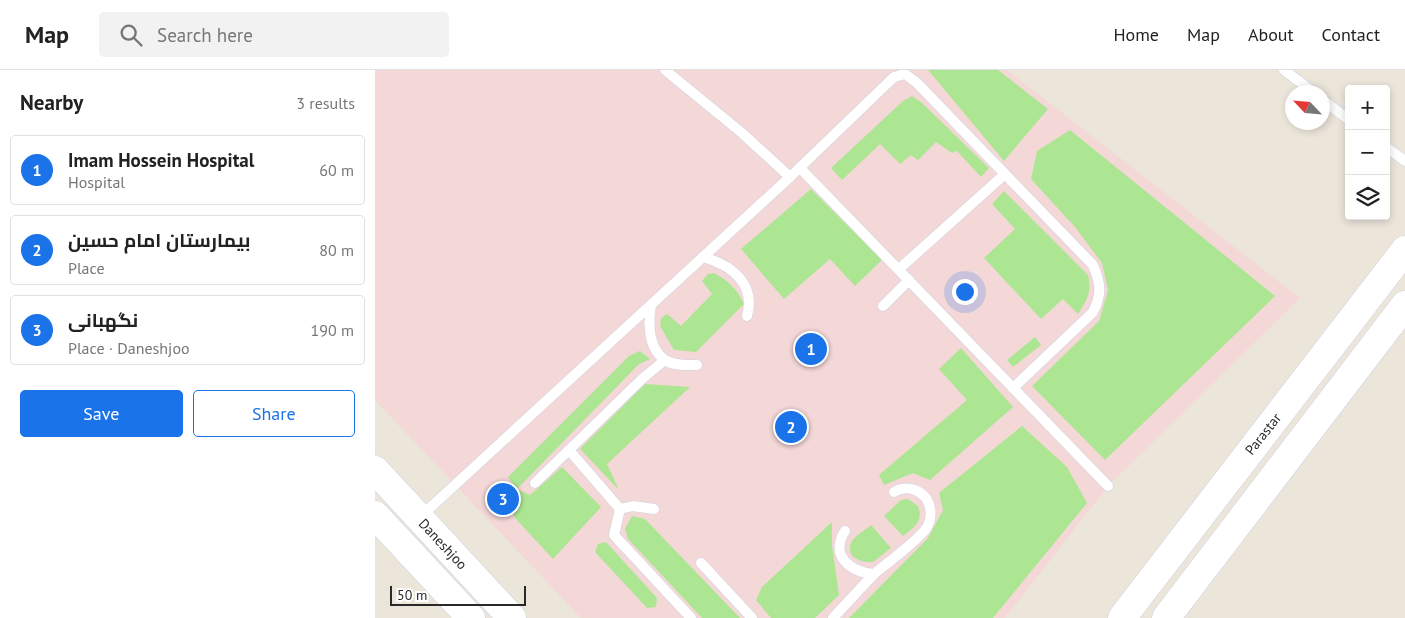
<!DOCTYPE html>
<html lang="en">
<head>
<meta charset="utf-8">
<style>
  :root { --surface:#fff; --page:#f2f2f2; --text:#222; --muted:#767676; --line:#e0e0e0; --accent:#1a73e8 }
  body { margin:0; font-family:"PT Sans",Cairo,sans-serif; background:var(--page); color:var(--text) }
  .controls { position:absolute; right:15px; top:15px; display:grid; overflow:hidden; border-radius:5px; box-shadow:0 2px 8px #0003 }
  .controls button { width:45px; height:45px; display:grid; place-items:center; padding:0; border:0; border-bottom:1px solid var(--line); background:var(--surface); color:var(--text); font:25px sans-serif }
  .compass { position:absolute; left:910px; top:15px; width:45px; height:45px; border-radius:50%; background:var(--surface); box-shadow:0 2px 8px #0003; rotate:296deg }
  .scale { position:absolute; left:15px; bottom:12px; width:136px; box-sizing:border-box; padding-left:5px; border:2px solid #292929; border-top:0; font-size:14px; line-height:18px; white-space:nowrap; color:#292929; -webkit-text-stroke:4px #fff; paint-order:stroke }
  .you { position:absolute; left:589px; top:221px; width:18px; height:18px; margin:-12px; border:4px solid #fff; border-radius:50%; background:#1a73e8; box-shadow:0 0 0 8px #1a73e833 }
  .badge { display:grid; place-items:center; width:32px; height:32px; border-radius:50%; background:var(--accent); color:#fff; font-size:16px; font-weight:700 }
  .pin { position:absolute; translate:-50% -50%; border:2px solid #fff; box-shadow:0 1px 5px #0006 }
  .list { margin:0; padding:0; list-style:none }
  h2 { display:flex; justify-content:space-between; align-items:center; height:65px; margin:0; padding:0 20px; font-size:21px }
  h2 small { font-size:16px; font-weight:400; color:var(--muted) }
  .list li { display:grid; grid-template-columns:32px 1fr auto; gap:15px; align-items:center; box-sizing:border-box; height:70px; margin:0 10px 10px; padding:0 10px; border:1px solid var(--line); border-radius:5px }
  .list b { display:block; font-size:19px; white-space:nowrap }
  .list p { margin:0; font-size:16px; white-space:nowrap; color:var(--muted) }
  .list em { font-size:16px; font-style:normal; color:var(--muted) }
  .actions { display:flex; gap:10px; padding:15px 20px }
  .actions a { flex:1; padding:11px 0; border:1px solid var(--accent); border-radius:5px; text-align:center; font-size:18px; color:var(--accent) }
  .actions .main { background:var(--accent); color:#fff }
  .icon { flex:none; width:28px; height:28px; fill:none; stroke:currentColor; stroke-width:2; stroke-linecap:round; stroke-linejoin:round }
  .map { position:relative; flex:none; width:1030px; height:548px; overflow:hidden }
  header { display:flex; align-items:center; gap:30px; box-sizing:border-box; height:70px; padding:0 25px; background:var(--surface); border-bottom:1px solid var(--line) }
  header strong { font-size:24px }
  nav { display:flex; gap:28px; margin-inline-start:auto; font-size:18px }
  .search { width:350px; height:45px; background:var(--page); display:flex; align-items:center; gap:12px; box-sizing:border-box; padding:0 18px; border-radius:5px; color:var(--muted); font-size:19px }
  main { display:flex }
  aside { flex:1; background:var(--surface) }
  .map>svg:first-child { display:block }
</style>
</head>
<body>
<header>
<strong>Map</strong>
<div class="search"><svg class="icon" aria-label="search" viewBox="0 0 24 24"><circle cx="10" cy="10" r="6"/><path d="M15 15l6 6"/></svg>Search here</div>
<nav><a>Home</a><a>Map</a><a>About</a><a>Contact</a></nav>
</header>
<main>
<aside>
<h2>Nearby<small>3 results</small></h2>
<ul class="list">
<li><span class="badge">1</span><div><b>Imam Hossein Hospital</b><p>Hospital</p></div><em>60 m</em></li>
<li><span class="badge">2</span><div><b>بیمارستان امام حسین</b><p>Place</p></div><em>80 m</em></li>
<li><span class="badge">3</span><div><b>نگهبانی</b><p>Place · Daneshjoo</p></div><em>190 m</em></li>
</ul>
<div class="actions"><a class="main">Save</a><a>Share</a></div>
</aside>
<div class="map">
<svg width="1030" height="548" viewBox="0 0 1030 548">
  <rect width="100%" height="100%" fill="#ece5da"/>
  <polygon fill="#f4d7d7" points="0,0 632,0 925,228 733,416 630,548 206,548 0,330"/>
  <g fill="#ade693">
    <polygon points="553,0 623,0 673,39 629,91"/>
    <polygon points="537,26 546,32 614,98 606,107 582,81 577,83 561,72 543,90 536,85 525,94 505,74 467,110 456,98 528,31"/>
    <polygon points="695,60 900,226 730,390 657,316 724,251 733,220 727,193 700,157 656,109 662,81"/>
    <polygon points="436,119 507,190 480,216 455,189 409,229 366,179"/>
    <path d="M629 121 713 205C717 221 712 231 703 244L688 229 666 249 609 188 640 159 617 134Z"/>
    <path d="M339 203C354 211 362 219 369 234L321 282 299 280 285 256 286 248 292 244 306 256 337 224 327 211 333 204Z"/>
    <polygon points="660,267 666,275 638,297 632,290"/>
    <polygon points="586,278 638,337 555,410 538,403 509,415 504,405 592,330 564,299"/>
    <polygon points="265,281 275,289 264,294 142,419 155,425 187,397 226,437 178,489 140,448 133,433 142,419 133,407 254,286"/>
    <polygon points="270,314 315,317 232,394 244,420 205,379"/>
    <polygon points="647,356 692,397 712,433 618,548 474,548 553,468 568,440 564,423"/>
    <path d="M533 429 543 436C549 452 539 457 528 466L509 446 526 430Z"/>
    <polygon points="257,446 270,449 365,548 327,548 253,469 250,459"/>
    <polygon points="457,452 457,476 464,525 440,548 396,548 381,530 387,517"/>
    <path d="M496 455 516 478 498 492C486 493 469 487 477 471 481 465 490 460 496 455Z"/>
    <polygon points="231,472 282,528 281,537 272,538 220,482 223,474"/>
  </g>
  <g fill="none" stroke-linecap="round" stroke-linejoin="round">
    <g stroke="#cfd2e3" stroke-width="11">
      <g id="service">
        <polyline points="290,0 367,63 415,107"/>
        <polyline points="909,0 938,22"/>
        <polyline points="948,30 974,50"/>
        <polyline points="1011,77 1030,91"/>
        <polyline points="425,98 733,416"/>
        <path d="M328 187C356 195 381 213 372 246"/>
        <polyline points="524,199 630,104"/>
        <path d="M276 235C273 254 273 278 290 290 299 296 312 295 322 295"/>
        <polyline points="508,236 534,210"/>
        <polyline points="194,380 245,439"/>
        <polyline points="160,413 268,308 290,290"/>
        <polyline points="279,439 258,436 245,439 239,465 316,548"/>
        <path d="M45 447 415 107 519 7 530 4 542 13 718 195C726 214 727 224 718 242L638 318"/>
        <path d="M470 461C454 486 476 502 499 504 516 490 536 476 550 460 559 449 557 429 544 422 535 417 528 417 519 422"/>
        <polyline points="326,493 377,548"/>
        <polyline points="458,548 499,504"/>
      </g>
    </g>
    <g stroke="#cfd2e3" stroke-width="29">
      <g id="secondary">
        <polyline points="0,400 137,548"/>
        <polyline points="0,445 96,548"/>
        <polyline points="747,548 1030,180"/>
        <polyline points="791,548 1030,235"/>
      </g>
    </g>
    <use href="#service" stroke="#fff" stroke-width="10"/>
    <use href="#secondary" stroke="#fff" stroke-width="28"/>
  </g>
  <g text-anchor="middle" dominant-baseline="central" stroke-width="4" stroke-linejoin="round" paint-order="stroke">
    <g font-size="14" fill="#292929" stroke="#fff">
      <text transform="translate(888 364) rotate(-52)">Parastar</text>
      <text transform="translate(68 474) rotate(47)">Daneshjoo</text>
    </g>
  </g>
</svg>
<div class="controls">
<button>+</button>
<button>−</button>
<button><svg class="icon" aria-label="layers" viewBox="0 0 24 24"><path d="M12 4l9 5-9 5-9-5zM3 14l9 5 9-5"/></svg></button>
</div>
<svg class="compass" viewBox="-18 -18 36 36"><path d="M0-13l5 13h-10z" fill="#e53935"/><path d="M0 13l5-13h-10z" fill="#767676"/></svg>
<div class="scale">50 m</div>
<div class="you"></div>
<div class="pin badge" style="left:436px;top:279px">1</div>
<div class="pin badge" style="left:416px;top:357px">2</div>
<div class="pin badge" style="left:128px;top:429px">3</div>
</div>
</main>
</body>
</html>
